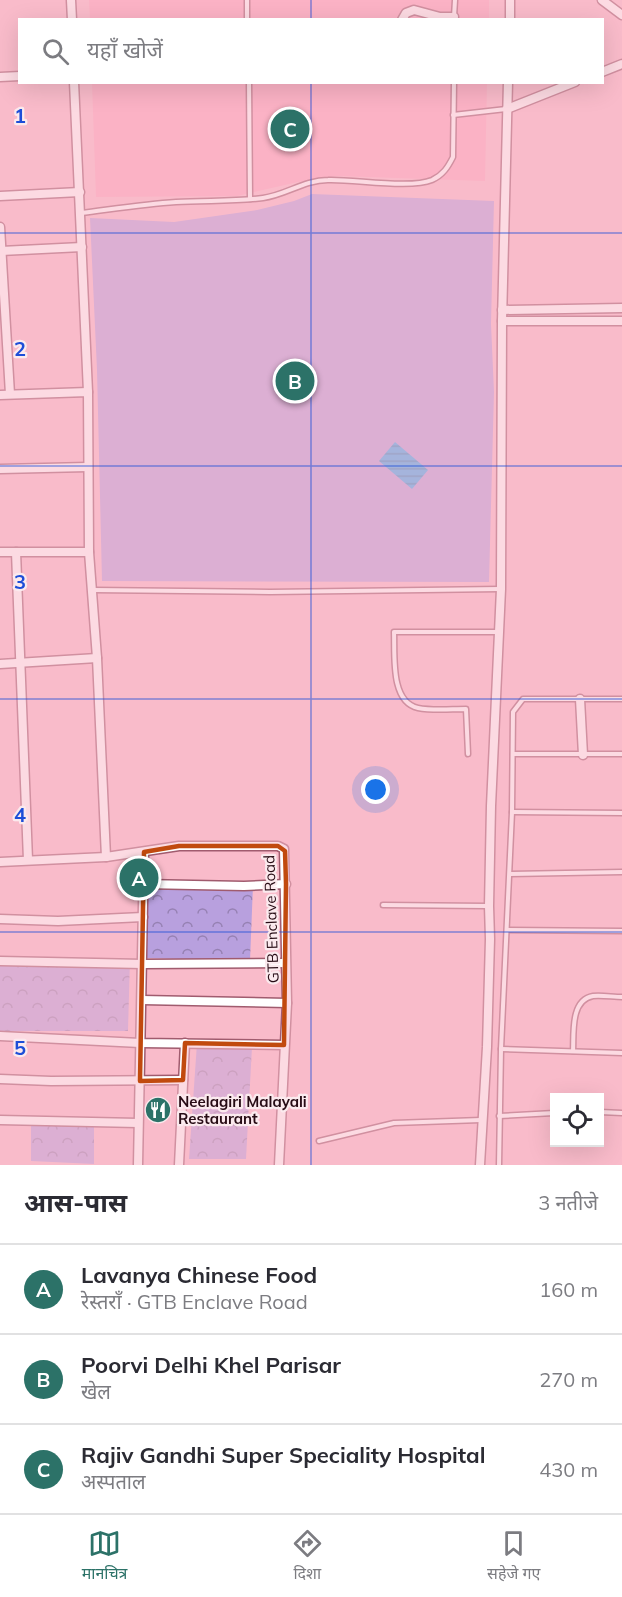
<!DOCTYPE html>
<html lang="hi">
<head>
<meta charset="utf-8">
<style>
  :root { --surface:#fff; --page:#f2f2f3; --text:#2b2b33; --muted:#7c7c81; --line:#e1e1e2; --accent:#2c7268 }
  body { margin:0; font-family:Mulish,"Noto Sans Devanagari",sans-serif; background:var(--page); color:var(--text) }
  .controls { position:absolute; right:18px; bottom:18px; display:grid; overflow:hidden; border-radius:0px; box-shadow:0 6px 24px #0002 }
  .controls button { width:54px; height:54px; display:grid; place-items:center; padding:0; border:0; border-bottom:2px solid var(--line); background:var(--surface); color:var(--text); font:30px sans-serif }
  .you { position:absolute; left:376px; top:790px; width:21px; height:21px; margin:-15px; border:4px solid #fff; border-radius:50%; background:#1a73e8; box-shadow:0 0 0 9px #1a73e833 }
  .badge { display:grid; place-items:center; width:39px; height:39px; border-radius:50%; background:var(--accent); color:#fff; font-size:20px; font-weight:700 }
  .pin { position:absolute; translate:-50% -50%; border:3px solid #fff; box-shadow:0 2px 6px #0006 }
  .list { margin:0; padding:0; list-style:none }
  h2 { display:flex; justify-content:space-between; align-items:center; height:78px; margin:0; padding:0 24px; font-size:26px }
  h2 small { font-size:20px; font-weight:400; color:var(--muted) }
  .list li { display:grid; grid-template-columns:39px 1fr auto; gap:18px; align-items:center; box-sizing:border-box; height:90px; padding:0 24px; border-top:2px solid var(--line) }
  .list b { display:block; font-size:22px; white-space:nowrap }
  .list p { margin:0; font-size:20px; white-space:nowrap; color:var(--muted) }
  .list em { font-size:20px; font-style:normal; color:var(--muted) }
  .icon { flex:none; width:33px; height:33px; fill:none; stroke:currentColor; stroke-width:2; stroke-linecap:round; stroke-linejoin:round }
  .map { position:relative; flex:none; width:622px; height:1165px; overflow:hidden }
  .search { position:absolute; background:var(--surface); box-shadow:0 6px 24px #0002; left:18px; right:18px; top:18px; height:66px; display:flex; align-items:center; gap:15px; box-sizing:border-box; padding:0 21px; border-radius:0px; color:var(--muted); font-size:22px }
  .sheet { height:348px; background:var(--surface) }
  nav { display:flex; justify-content:space-around; align-items:center; box-sizing:border-box; height:84px; border-top:2px solid var(--line); background:var(--surface); font-size:16px; color:var(--muted) }
  nav a { display:grid; justify-items:center; gap:3px }
  nav .on { color:var(--accent) }
  .map>svg:first-child { display:block }
</style>
</head>
<body>
<div class="map">
<svg width="622" height="1165" viewBox="0 0 622 1165">
  <defs>
    <pattern id="park-crowns" width="20" height="18" patternUnits="userSpaceOnUse" patternTransform="scale(1.5)"><rect width="20" height="18" fill="#b8a0de"/><path d="M2 6a3 3 0 1 1 6 0M12 15a3 3 0 1 1 6 0" fill="none" stroke="#9681b3"/></pattern>
    <pattern id="water-rules" width="6" height="5" patternUnits="userSpaceOnUse" patternTransform="scale(1.5)"><rect width="6" height="5" fill="#3faaf2"/><path d="M0 2.5h6" fill="none" stroke="#3589c3"/></pattern>
  </defs>
  <rect width="100%" height="100%" fill="#f9bbca"/>
  <g fill="#fca7be">
    <polygon points="89,0 489,0 489,19 90,19"/>
    <polygon points="92,83 487,83 485,181 337,176 298,182 237,196 96,197"/>
  </g>
  <g fill="url(#park-crowns)">
    <polygon points="147,882 253,885 250,961 146,958"/>
    <polygon points="130,959 128,1031 0,1031 0,961"/>
    <polygon points="197,1043 252,1047 246,1159 189,1159"/>
    <polygon points="94,1123 94,1164 31,1161 31,1124"/>
  </g>
  <polygon fill="#b8a0de" points="312,194 494,201 491,324 494,392 489,582 102,581 97,370 90,218 174,222 257,210 294,201"/>
  <polygon fill="url(#water-rules)" points="395,442 428,470 412,489 379,461"/>
  <g fill="none" stroke-linecap="round" stroke-linejoin="round">
    <g stroke="#a05b6e" stroke-width="7">
      <g id="service">
        <polyline points="247,0 247,20"/>
        <polyline points="454,17 455,0"/>
        <polyline points="249,82 250,199"/>
        <polyline points="453,115 506,109"/>
        <path d="M81 213C113 209 145 204 176 202 205 200 234 202 263 198 286 195 304 180 328 180 354 179 410 189 432 180 443 175 448 167 453 157L454 82"/>
        <polyline points="93,590 270,592 500,589"/>
        <path d="M468 754 466 709C451 709 433 711 418 708 390 702 395 655 394 632H498"/>
        <polyline points="513,754 622,754"/>
        <polyline points="512,812 622,813"/>
        <polyline points="510,874 622,872"/>
        <polyline points="383,905 487,906"/>
        <polyline points="507,930 622,931"/>
        <polyline points="501,1049 622,1053"/>
        <path d="M573 1051C574 1034 570 1000 593 996 602 995 613 997 622 997"/>
        <polyline points="600,1112 622,1113"/>
        <polyline points="499,1116 554,1113"/>
        <polyline points="319,1141 394,1123 481,1120"/>
        <polyline points="499,1165 501,1049 512,812 513,712 523,699 622,699"/>
      </g>
    </g>
    <g stroke="#a05b6e" stroke-width="11">
      <g id="minor">
        <polyline points="71,0 72,20"/>
        <polyline points="602,0 622,15"/>
        <polyline points="402,20 406,13 414,10 440,17 454,17"/>
        <polyline points="510,20 510,0"/>
        <polyline points="602,72 622,64"/>
        <polyline points="0,77 20,76"/>
        <polyline points="74,82 88,392"/>
        <polyline points="507,109 575,82"/>
        <polyline points="0,196 80,192"/>
        <polyline points="0,227 10,394"/>
        <polyline points="1,251 82,247"/>
        <polyline points="502,310 622,308"/>
        <polyline points="502,321 622,321"/>
        <polyline points="0,395 88,392 89,552 97,658 106,857"/>
        <polyline points="0,469 88,467"/>
        <polyline points="0,552 89,552"/>
        <polyline points="16,552 28,860"/>
        <polyline points="0,664 97,658"/>
        <polyline points="580,699 583,755"/>
        <polyline points="0,862 106,857 179,846 278,846 284,849 287,1003 279,1165"/>
        <polyline points="143,884 244,886 286,884"/>
        <polyline points="0,919 58,921 143,917"/>
        <polyline points="0,961 143,964 285,963"/>
        <polyline points="142,1000 287,1003"/>
        <polyline points="0,1036 140,1043 284,1045"/>
        <polyline points="0,1079 51,1081 183,1080"/>
        <polyline points="0,1120 138,1123"/>
        <polyline points="138,1165 144,852"/>
        <polyline points="179,1165 185,1043"/>
        <polyline points="480,1165 487,1047 490,939 489,906 491,806 501,589 502,321 508,82"/>
      </g>
    </g>
    <use href="#service" stroke="#fff" stroke-width="4"/>
    <use href="#minor" stroke="#fff" stroke-width="8"/>
  </g>
  <path d="M0 0H622V1165H0ZM179 846H278L285 851 286 884 284 1045 185 1043 183 1080 140 1081 144 852Z" fill="#f9bbca" fill-opacity=".55" fill-rule="evenodd"/>
  <path fill="none" stroke="#c14a0e" stroke-width="4.5" stroke-linejoin="round" d="M179 846H278L285 851 286 884 284 1045 185 1043 183 1080 140 1081 144 852Z"/>
  <path fill="none" stroke="#1d4ed8" stroke-width="1.5" stroke-opacity="0.55" d="M311 0V20M311 82V1165M0 233H622M0 466H622M0 699H622M0 932H622"/>
  <defs>
    <g id="restaurant-disc" transform="scale(1.35)"><circle r="9.5" fill="#2c7268" stroke="#fbeaee"/><path d="M-5-6h1v4h1v-4h1v4h1v-4h1v5L-1.5 .5V6h-2V.5L-5-1ZM5-6V6H3V1.5H1.5Q1.5-4 5-6Z" fill="#fff"/></g>
  </defs>
  <g fill-rule="evenodd">
    <use href="#restaurant-disc" x="158" y="1110"/>
  </g>
  <g text-anchor="middle" dominant-baseline="central" stroke-width="4.5" stroke-linejoin="round" paint-order="stroke">
    <g font-size="15" fill="#270c15" stroke="#fbeaee">
      <text transform="translate(271 919) rotate(-92)">GTB Enclave Road</text>
    </g>
    <g font-size="15" font-weight="bold" fill="#270c15" stroke="#fbeaee" text-anchor="start">
      <text x="178" y="1101">Neelagiri Malayali<tspan x="178" dy="17">Restaurant</tspan></text>
    </g>
  </g>
  <g font-size="20" text-anchor="middle" font-weight="bold" fill="#1d4ed8" stroke="#fbeaee" stroke-width="4.5" stroke-linejoin="round" paint-order="stroke">
    <text x="20" y="123">1</text>
    <text x="20" y="356">2</text>
    <text x="20" y="589">3</text>
    <text x="20" y="822">4</text>
    <text x="20" y="1055">5</text>
  </g>
</svg>
<div class="controls">
<button><svg class="icon" aria-label="locate" viewBox="0 0 24 24"><circle cx="12" cy="12" r="6"/><path d="M12 2v4M12 18v4M2 12h4M18 12h4"/></svg></button>
</div>
<div class="you"></div>
<div class="pin badge" style="left:139px;top:878px">A</div>
<div class="pin badge" style="left:295px;top:381px">B</div>
<div class="pin badge" style="left:290px;top:129px">C</div>
<div class="search"><svg class="icon" aria-label="search" viewBox="0 0 24 24"><circle cx="10" cy="10" r="6"/><path d="M15 15l6 6"/></svg>यहाँ खोजें</div>
</div>
<section class="sheet">
<h2>आस-पास<small>3 नतीजे</small></h2>
<ul class="list">
<li><span class="badge">A</span><div><b>Lavanya Chinese Food</b><p>रेस्तराँ · GTB Enclave Road</p></div><em>160 m</em></li>
<li><span class="badge">B</span><div><b>Poorvi Delhi Khel Parisar</b><p>खेल</p></div><em>270 m</em></li>
<li><span class="badge">C</span><div><b>Rajiv Gandhi Super Speciality Hospital</b><p>अस्पताल</p></div><em>430 m</em></li>
</ul>
</section>
<nav>
<a class="on"><svg class="icon" aria-label="map" viewBox="0 0 24 24"><path d="M3 6l6-2 6 2 6-2v14l-6 2-6-2-6 2zM9 4v14M15 6v14"/></svg>मानचित्र</a>
<a><svg class="icon" aria-label="directions" viewBox="0 0 24 24"><path d="M12 3l9 9-9 9-9-9zM9 14v-3h6M13 9l2 2-2 2"/></svg>दिशा</a>
<a><svg class="icon" aria-label="saved" viewBox="0 0 24 24"><path d="M7 4h10v16l-5-4-5 4z"/></svg>सहेजे गए</a>
</nav>
</body>
</html>
